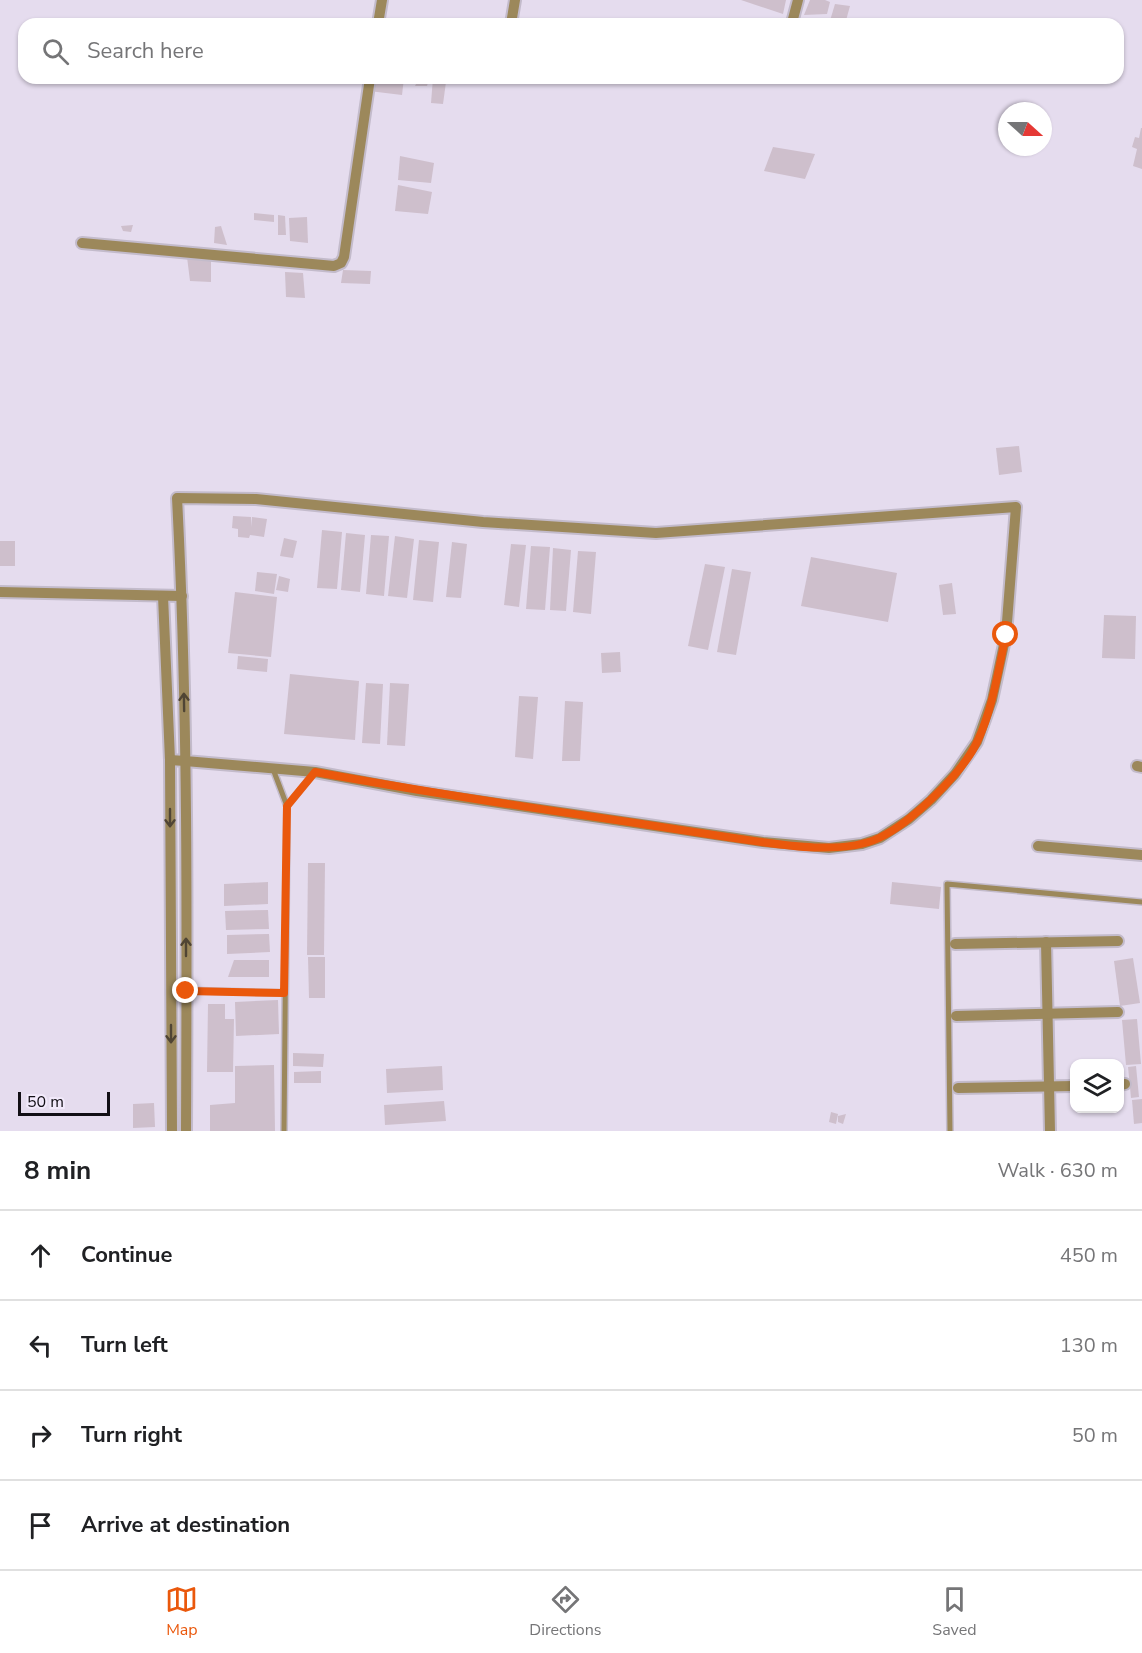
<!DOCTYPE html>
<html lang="en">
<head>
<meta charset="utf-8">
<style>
  :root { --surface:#fff; --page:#f2f2f2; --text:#202124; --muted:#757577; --line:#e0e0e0; --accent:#ea580c }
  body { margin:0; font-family:"Nunito Sans",sans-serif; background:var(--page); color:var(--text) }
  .controls { position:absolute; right:18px; bottom:18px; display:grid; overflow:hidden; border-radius:12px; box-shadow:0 2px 4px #0004 }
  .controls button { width:54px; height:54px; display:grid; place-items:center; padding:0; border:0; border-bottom:2px solid var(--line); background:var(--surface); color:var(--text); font:30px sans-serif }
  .compass { position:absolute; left:998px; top:102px; width:54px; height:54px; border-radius:50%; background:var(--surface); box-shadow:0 2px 4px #0004; rotate:111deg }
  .scale { position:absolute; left:18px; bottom:15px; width:92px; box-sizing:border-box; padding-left:6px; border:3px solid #120f15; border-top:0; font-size:16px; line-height:21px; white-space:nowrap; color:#120f15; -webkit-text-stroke:4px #f2eafb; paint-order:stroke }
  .stop { position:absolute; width:18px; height:18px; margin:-14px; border:4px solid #ea580c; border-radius:50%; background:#fff }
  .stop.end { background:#ea580c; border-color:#fff; box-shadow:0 2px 6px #0008 }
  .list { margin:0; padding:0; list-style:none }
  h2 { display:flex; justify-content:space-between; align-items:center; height:78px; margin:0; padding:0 24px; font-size:26px }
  h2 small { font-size:20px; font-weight:400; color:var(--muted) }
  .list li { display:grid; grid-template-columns:39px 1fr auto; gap:18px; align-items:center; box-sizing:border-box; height:90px; padding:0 24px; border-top:2px solid var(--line) }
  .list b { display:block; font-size:22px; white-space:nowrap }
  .list em { font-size:20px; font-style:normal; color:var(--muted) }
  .icon { flex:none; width:33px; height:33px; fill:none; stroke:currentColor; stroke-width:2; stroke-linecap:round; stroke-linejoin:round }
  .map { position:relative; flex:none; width:1142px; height:1131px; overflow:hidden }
  .search { position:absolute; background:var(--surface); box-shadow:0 2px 4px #0004; left:18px; right:18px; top:18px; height:66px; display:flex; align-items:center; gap:15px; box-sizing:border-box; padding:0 21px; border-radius:18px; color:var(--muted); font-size:22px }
  .sheet { height:438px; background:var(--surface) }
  nav { display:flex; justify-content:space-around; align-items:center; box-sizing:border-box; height:84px; border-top:2px solid var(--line); background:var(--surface); font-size:16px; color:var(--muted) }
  nav a { display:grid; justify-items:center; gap:3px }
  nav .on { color:var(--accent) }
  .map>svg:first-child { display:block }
</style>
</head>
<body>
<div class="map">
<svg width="1142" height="1131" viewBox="0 0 1142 1131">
  <rect width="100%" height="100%" fill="#e5dcee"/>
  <g fill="#cebfcc">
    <polygon points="741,0 786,0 783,14"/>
    <polygon points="810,0 825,0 830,2 827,14 804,15"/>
    <polygon points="835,4 850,6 845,24 829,24"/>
    <polygon points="371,78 404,78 402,95 369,91"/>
    <polygon points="419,78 429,79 427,86 415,86"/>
    <polygon points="433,78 446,82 443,104 431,103"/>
    <polygon points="1141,128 1142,128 1142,169 1133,166 1137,149 1132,147 1135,137 1139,138"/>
    <polygon points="773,147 815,154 805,179 764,171"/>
    <polygon points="400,156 434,163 431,183 398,180"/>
    <polygon points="398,185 432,192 428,214 395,211"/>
    <polygon points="254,213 274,215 274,222 254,220"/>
    <polygon points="278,215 285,216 286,235 278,235"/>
    <polygon points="307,217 308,243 290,241 289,218"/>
    <polygon points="133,225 131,232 123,231 121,226"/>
    <polygon points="221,226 227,245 214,243 215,227"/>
    <polygon points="187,257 211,259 211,282 190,281"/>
    <polygon points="343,270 371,271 370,284 341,283"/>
    <polygon points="285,272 303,273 305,298 286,297"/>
    <polygon points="1019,446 1022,472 999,475 996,448"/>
    <polygon points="233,516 251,517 251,527 252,517 267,519 264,537 250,535 249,538 238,537 238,529 232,528"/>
    <polygon points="322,530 342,532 337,589 317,588"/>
    <polygon points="346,533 365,535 360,592 341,590"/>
    <polygon points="371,535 389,536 384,596 366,594"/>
    <polygon points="395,536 414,539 407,598 388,596"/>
    <polygon points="284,538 297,541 293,558 280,556"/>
    <polygon points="419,540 439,542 433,602 413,600"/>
    <rect x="0" y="541" width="15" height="25"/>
    <polygon points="452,542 467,544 461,598 446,597"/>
    <polygon points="511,544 526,545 519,607 504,605"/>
    <polygon points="531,546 550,547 545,610 526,609"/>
    <polygon points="553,548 571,550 566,611 550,610"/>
    <polygon points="578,551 596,552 591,614 573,612"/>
    <polygon points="811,557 897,573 888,622 801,606"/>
    <polygon points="705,564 725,567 708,650 688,646"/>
    <polygon points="732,569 751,572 736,655 717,652"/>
    <polygon points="257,572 277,574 274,594 255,591"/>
    <polygon points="279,576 290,579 288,592 276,590"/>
    <polygon points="952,583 956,614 943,615 939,585"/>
    <polygon points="235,592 277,597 271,657 228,653"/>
    <polygon points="1104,615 1136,616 1135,659 1102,658"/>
    <polygon points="620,652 621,672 602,673 601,653"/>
    <polygon points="238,656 268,659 267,672 237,669"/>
    <polygon points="290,674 359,681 355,740 284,734"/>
    <polygon points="366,683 383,684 380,744 362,743"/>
    <polygon points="390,683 409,684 405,746 387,745"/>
    <polygon points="519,696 538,697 533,759 515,757"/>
    <polygon points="565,701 583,702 580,761 562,761"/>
    <polygon points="308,863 325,863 324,955 307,955"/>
    <polygon points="268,882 268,904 224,906 224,884"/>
    <polygon points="892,882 941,887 939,909 890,904"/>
    <polygon points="268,910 269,929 226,930 225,911"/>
    <polygon points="269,934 270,952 227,954 227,935"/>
    <polygon points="308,957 325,957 325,998 309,998"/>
    <polygon points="1133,958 1140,1003 1120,1006 1114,961"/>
    <polygon points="234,960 269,960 269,977 228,977"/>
    <polygon points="278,1000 279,1034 236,1036 235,1002"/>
    <polygon points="208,1004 225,1004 225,1019 234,1019 233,1072 207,1072"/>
    <polygon points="1137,1019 1141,1064 1126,1065 1122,1020"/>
    <polygon points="293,1053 324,1054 323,1067 293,1066"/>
    <polygon points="274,1065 275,1131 210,1131 210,1105 235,1103 235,1066"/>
    <polygon points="442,1066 443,1090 387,1093 386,1069"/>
    <polygon points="1136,1066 1139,1097 1131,1098 1128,1067"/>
    <polygon points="321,1071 321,1083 294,1083 294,1072"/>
    <polygon points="1142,1099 1142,1123 1134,1124 1132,1100"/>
    <polygon points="444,1101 446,1121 385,1125 384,1105"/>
    <polygon points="154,1103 155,1127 133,1128 133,1104"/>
    <polygon points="831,1112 838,1114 836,1124 829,1122"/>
    <polygon points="846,1114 843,1124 838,1122 838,1116"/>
  </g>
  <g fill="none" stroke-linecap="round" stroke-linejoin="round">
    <g stroke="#c3bbcb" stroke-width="8">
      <g id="service">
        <polyline points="273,769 287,806 284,1131"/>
        <polyline points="287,806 315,772"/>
        <polyline points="172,990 284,993"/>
        <polyline points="950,1131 947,884 1142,902"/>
      </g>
    </g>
    <g stroke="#c3bbcb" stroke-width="14">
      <g id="minor">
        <polyline points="793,19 798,0"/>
        <polyline points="378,24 382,0"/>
        <polyline points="511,24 515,0"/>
        <polyline points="82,243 334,266 341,263 344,257 370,78"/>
        <polyline points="0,592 182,596"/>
        <polyline points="163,596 170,760 172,1131"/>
        <path d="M170 760 185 761 315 772 417 791 763 842 829 848 862 844 880 838 909 819 931 800 955 774 977 742 992 700 1006 635 1016 507 656 533 483 522 256 499 177 498C188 709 187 920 186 1131"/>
        <polyline points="1137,766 1142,767"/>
        <polyline points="1038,846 1142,855"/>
        <polyline points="1046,942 1050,1131"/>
        <polyline points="955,944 1118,941"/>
        <polyline points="956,1016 1118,1012"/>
        <polyline points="1120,1085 1125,1084"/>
        <polyline points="958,1088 1074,1086"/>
      </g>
    </g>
    <use href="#service" stroke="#9c885b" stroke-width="5"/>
    <use href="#minor" stroke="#9c885b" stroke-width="10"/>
  </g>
  <defs><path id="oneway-shaft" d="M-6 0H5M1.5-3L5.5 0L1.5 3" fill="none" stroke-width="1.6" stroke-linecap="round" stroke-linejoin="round" transform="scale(1.5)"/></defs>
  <g stroke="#504534">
    <use href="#oneway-shaft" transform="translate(184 702) rotate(-91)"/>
    <use href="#oneway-shaft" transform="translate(170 818) rotate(90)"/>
    <use href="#oneway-shaft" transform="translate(186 947) rotate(-90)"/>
    <use href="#oneway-shaft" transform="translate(171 1034) rotate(90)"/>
  </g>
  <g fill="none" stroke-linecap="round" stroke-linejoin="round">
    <path stroke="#ea580c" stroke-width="8" d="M186 991 284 993 287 806 315 772C420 791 524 807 629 822 662 827 694 832 727 837 770 843 839 857 879 838 912 822 963 773 978 740 993 707 998 671 1006 635"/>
  </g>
</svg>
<div class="controls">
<button><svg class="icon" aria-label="layers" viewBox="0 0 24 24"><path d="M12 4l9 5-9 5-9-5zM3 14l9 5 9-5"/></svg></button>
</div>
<svg class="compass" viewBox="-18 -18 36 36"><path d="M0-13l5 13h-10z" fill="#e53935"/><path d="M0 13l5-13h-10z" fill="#757577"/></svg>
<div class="scale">50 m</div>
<div class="stop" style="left:1006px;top:635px"></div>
<div class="stop end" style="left:186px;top:991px"></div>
<div class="search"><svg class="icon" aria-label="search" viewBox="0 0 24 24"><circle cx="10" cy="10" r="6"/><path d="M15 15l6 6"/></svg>Search here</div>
</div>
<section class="sheet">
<h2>8 min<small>Walk · 630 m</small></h2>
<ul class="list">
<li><svg class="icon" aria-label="ahead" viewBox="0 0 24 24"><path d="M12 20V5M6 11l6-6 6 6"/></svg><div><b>Continue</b></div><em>450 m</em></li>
<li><svg class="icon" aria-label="left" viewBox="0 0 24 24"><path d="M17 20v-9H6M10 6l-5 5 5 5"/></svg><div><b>Turn left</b></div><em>130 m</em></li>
<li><svg class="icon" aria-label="right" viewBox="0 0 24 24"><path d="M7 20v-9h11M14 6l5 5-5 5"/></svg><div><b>Turn right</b></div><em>50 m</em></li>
<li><svg class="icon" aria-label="arrive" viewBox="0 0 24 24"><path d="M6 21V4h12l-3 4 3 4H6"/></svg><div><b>Arrive at destination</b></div></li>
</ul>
</section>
<nav>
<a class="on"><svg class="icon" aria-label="map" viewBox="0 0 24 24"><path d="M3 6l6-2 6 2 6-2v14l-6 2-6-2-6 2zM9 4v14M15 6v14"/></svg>Map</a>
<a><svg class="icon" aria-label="directions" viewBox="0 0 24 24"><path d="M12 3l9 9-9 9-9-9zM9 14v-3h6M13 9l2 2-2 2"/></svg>Directions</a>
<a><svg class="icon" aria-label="saved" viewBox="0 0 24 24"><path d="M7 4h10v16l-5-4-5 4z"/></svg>Saved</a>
</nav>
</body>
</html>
